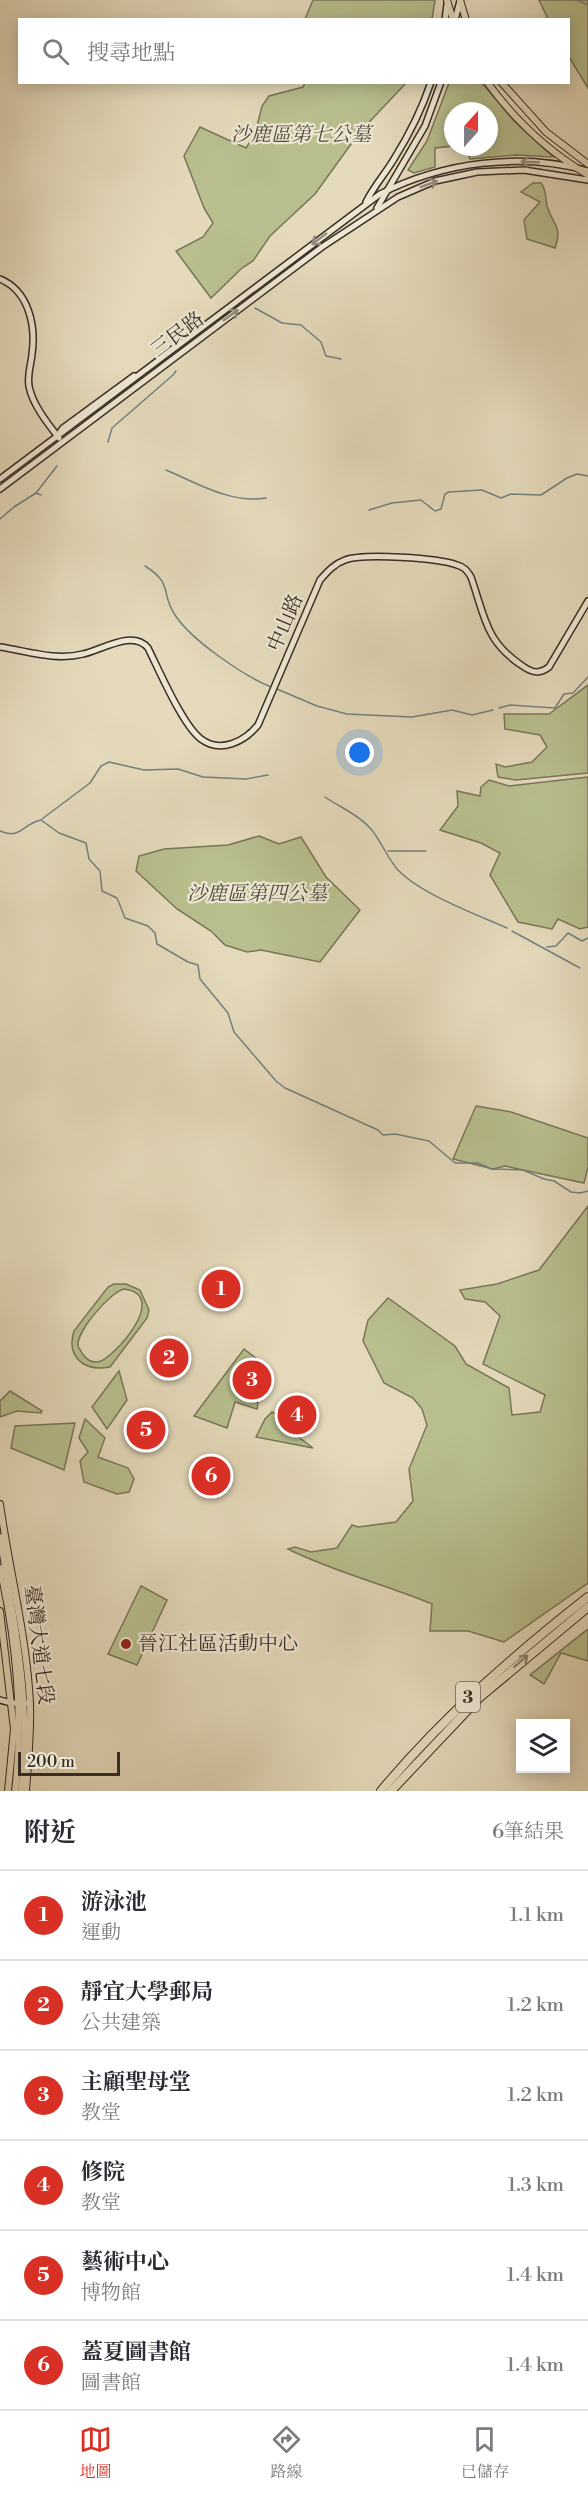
<!DOCTYPE html>
<html lang="zh-TW">
<head>
<meta charset="utf-8">
<style>
  :root { --surface:#fff; --page:#f2f2f3; --text:#2b2b33; --muted:#7c7c81; --line:#e1e1e2; --accent:#d93025 }
  body { margin:0; font-family:"Libre Bodoni","Noto Serif TC",serif; background:var(--page); color:var(--text) }
  .controls { position:absolute; right:18px; bottom:18px; display:grid; overflow:hidden; border-radius:0px; box-shadow:0 3px 15px #0003 }
  .controls button { width:54px; height:54px; display:grid; place-items:center; padding:0; border:0; border-bottom:2px solid var(--line); background:var(--surface); color:var(--text); font:30px sans-serif }
  .compass { position:absolute; left:444px; top:102px; width:54px; height:54px; border-radius:50%; background:var(--surface); box-shadow:0 3px 15px #0003; rotate:21deg }
  .scale { position:absolute; left:18px; bottom:15px; width:102px; box-sizing:border-box; padding-left:6px; border:3px solid #392d26; border-top:0; font-size:16px; line-height:21px; white-space:nowrap; color:#392d26; -webkit-text-stroke:4px #ede6d2; paint-order:stroke }
  .you { position:absolute; left:360px; top:753px; width:21px; height:21px; margin:-15px; border:4px solid #fff; border-radius:50%; background:#1a73e8; box-shadow:0 0 0 9px #1a73e833 }
  .badge { display:grid; place-items:center; width:39px; height:39px; border-radius:50%; background:var(--accent); color:#fff; font-size:20px; font-weight:700 }
  .pin { position:absolute; translate:-50% -50%; border:3px solid #fff; box-shadow:0 2px 6px #0006 }
  .list { margin:0; padding:0; list-style:none }
  h2 { display:flex; justify-content:space-between; align-items:center; height:78px; margin:0; padding:0 24px; font-size:26px }
  h2 small { font-size:20px; font-weight:400; color:var(--muted) }
  .list li { display:grid; grid-template-columns:39px 1fr auto; gap:18px; align-items:center; box-sizing:border-box; height:90px; padding:0 24px; border-top:2px solid var(--line) }
  .list b { display:block; font-size:22px; white-space:nowrap }
  .list p { margin:0; font-size:20px; white-space:nowrap; color:var(--muted) }
  .list em { font-size:20px; font-style:normal; color:var(--muted) }
  .icon { flex:none; width:33px; height:33px; fill:none; stroke:currentColor; stroke-width:2; stroke-linecap:round; stroke-linejoin:round }
  .map { position:relative; flex:none; width:588px; height:1791px; overflow:hidden }
  .search { position:absolute; background:var(--surface); box-shadow:0 3px 15px #0003; left:18px; right:18px; top:18px; height:66px; display:flex; align-items:center; gap:15px; box-sizing:border-box; padding:0 21px; border-radius:0px; color:var(--muted); font-size:22px }
  .sheet { height:618px; background:var(--surface) }
  nav { display:flex; justify-content:space-around; align-items:center; box-sizing:border-box; height:84px; border-top:2px solid var(--line); background:var(--surface); font-size:16px; color:var(--muted) }
  nav a { display:grid; justify-items:center; gap:3px }
  nav .on { color:var(--accent) }
  .map>svg:first-child { display:block }
</style>
</head>
<body>
<div class="map">
<svg width="588" height="1791" viewBox="0 0 588 1791">
  <rect width="100%" height="100%" fill="#e4d9ba"/>
  <filter id="stains"><feTurbulence type="fractalNoise" baseFrequency=".00333" numOctaves="4"/><feColorMatrix values="0 0 0 0 .2 0 0 0 0 .09 0 0 0 0 .02 0 0 0 .5 -.17"/></filter>
  <radialGradient id="worn" r=".72"><stop offset=".6" stop-color="#630" stop-opacity="0"/><stop offset="1" stop-color="#630" stop-opacity=".3"/></radialGradient>
  <g fill="#b8be8d" stroke="#78765a" stroke-width="1.5" fill-rule="evenodd">
    <polygon points="313,0 435,0 432,19 305,19"/>
    <polygon points="539,0 588,0 588,88 569,57 568,20 548,19"/>
    <polygon points="305,83 406,83 359,133 315,194 270,236 253,261 242,268 211,298 176,251 203,237 213,223 204,208 184,156 200,127 246,148 255,134 262,106 269,96 303,87"/>
    <polygon points="449,83 482,83 513,120 553,157 516,155 470,159 465,147 489,147 489,111 453,111 453,146 435,148 435,167 414,173 408,170 427,141"/>
    <path d="M533 183H541C547 191 545 197 547 206 553 226 563 226 555 248L527 239 524 220 540 202 521 192Z"/>
    <polygon points="588,685 588,773 516,780 498,777 496,764 505,767 532,762 547,747 540,735 505,729 504,714 549,714"/>
    <polygon points="588,777 588,927 580,929 558,919 552,929 518,922 490,875 500,853 481,843 440,830 458,806 457,791 480,796 481,787 489,780 509,786"/>
    <polygon points="259,836 279,844 301,837 326,877 360,910 320,962 261,950 247,952 225,945 211,931 177,909 136,871 139,856 164,849 228,845"/>
    <polygon points="476,1106 511,1112 588,1138 588,1167 584,1183 505,1166 493,1169 453,1159"/>
    <path d="M588 1206V1583L504 1642 468 1631H430L432 1604C384 1584 334 1572 288 1549L295 1547 311 1552 337 1548 352 1525 358 1527 396 1522 413 1501 409 1469 427 1425 422 1409 413 1398 384 1383 363 1341 368 1320 388 1298 455 1346 466 1364 509 1388 512 1415 540 1412 545 1395 483 1364 500 1316 485 1302 465 1299 460 1290 497 1284 539 1270Z"/>
    <path d="M114 1284H126L140 1290 149 1310 147 1318 110 1367C84 1372 66 1357 74 1331L108 1287ZM124 1289C172 1295 111 1361 98 1362 87 1363 82 1354 78 1346 76 1332 110 1292 124 1289Z"/>
    <polygon points="244,1349 257,1359 238,1386 258,1403 257,1409 235,1402 227,1428 194,1416"/>
    <polygon points="119,1371 127,1400 107,1429 92,1407"/>
    <polygon points="10,1391 42,1411 41,1413 17,1411 0,1417 0,1401"/>
    <polygon points="272,1412 281,1417 280,1423 313,1448 256,1437 265,1419"/>
    <polygon points="85,1419 105,1438 98,1457 128,1468 134,1479 129,1492 117,1494 84,1482 80,1461 88,1452 79,1438"/>
    <polygon points="75,1423 64,1470 11,1448 15,1426"/>
    <polygon points="141,1586 167,1600 137,1665 108,1654"/>
    <polygon points="588,1629 588,1661 561,1653 544,1684 530,1675"/>
  </g>
  <g fill="none" stroke-linecap="round" stroke-linejoin="round">
    <g stroke="#748080" stroke-width="1.5">
      <polyline points="577,0 588,5"/>
      <polyline points="255,308 282,323 301,325 321,342 326,356 341,359"/>
      <polyline points="108,442 112,428 173,375 176,371"/>
      <path d="M166 470C197 483 231 504 266 498"/>
      <polyline points="36,493 57,466"/>
      <polyline points="369,510 392,503 421,500 435,511 441,509 445,494 449,492 482,490 501,498 511,494 541,495 567,478 577,474 588,476"/>
      <polyline points="0,519 14,507 36,493 41,495"/>
      <path d="M145 566C174 584 160 593 175 615 191 640 244 676 271 687"/>
      <polyline points="277,689 317,706 347,714 412,717 452,710 472,715 493,710"/>
      <polyline points="499,708 510,705 555,708 564,694 573,693 588,677"/>
      <path d="M325 797C339 807 358 814 370 828 381 840 387 858 398 870 421 894 475 914 507 928"/>
      <polyline points="42,819 90,783 101,766 109,762 144,770 178,769 203,777 246,779 268,775"/>
      <path d="M0 831C21 840 22 824 41 820L59 833 86 843 89 859 100 871 102 891 117 898 125 918 148 926 155 933 157 944 188 962 198 965 200 979 228 1013 234 1032 276 1081 285 1088 378 1130 383 1135 395 1134 429 1141 455 1163H478L491 1169 523 1170 544 1179 554 1181 571 1192 580 1193 588 1191"/>
      <polyline points="388,851 426,851"/>
      <polyline points="512,931 580,968"/>
      <polyline points="547,947 556,946 568,933 582,941 588,938"/>
    </g>
    <g stroke="#392d26" stroke-width="8">
      <g id="secondary">
        <polyline points="445,20 447,4"/>
        <polyline points="455,20 460,1"/>
        <path d="M366 202C374 186 385 174 394 159 409 135 422 109 431 82"/>
        <polyline points="377,208 425,126 441,82"/>
        <path d="M0 279C29 291 36 326 32 354 31 365 27 375 29 386 32 404 48 424 59 438"/>
        <polyline points="60,432 63,428 134,376"/>
        <path d="M0 479 380 194C443 162 520 152 588 171"/>
        <polyline points="0,489 322,247 398,197 435,181 477,172 524,170 588,180"/>
        <path d="M0 647C27 651 56 661 83 654 102 650 133 629 148 648 159 670 183 726 201 739 221 754 245 741 258 725L320 580C328 571 334 564 345 560 364 553 438 558 457 565 464 567 467 570 471 577 485 617 485 642 524 667 533 673 540 674 549 667L588 601"/>
        <polyline points="0,1700 11,1703 30,1703"/>
      </g>
    </g>
    <g stroke="#392d26" stroke-width="8">
      <g id="primary">
        <polyline points="447,0 453,20"/>
        <polyline points="460,0 466,20"/>
        <path d="M487 82C514 119 549 152 588 175"/>
        <polyline points="501,82 546,132 588,164"/>
        <path d="M0 1504C9 1570 27 1637 30 1704 31 1733 28 1762 26 1791"/>
        <path d="M0 1537C14 1620 32 1706 21 1791"/>
        <path d="M0 1568C16 1638 24 1719 15 1791"/>
        <polyline points="0,1611 14,1729 8,1791"/>
      </g>
    </g>
    <g stroke="#392d26" stroke-width="10">
      <g id="highway">
        <path d="M381 1791C442 1718 513 1656 588 1597"/>
        <polyline points="391,1791 479,1698 588,1607"/>
      </g>
    </g>
    <use href="#secondary" stroke="#ede6d2" stroke-width="5"/>
    <use href="#primary" stroke="#e4d9ba" stroke-width="6"/>
    <use href="#highway" stroke="#e4d9ba" stroke-width="8"/>
  </g>
  <defs><path id="oneway-shaft" d="M-6 0H5M1.5-3L5.5 0L1.5 3" fill="none" stroke-width="1.6" stroke-linecap="round" stroke-linejoin="round" transform="scale(1.5)"/></defs>
  <g stroke="#938a7c">
    <use href="#oneway-shaft" transform="translate(530 162) rotate(-178)"/>
    <use href="#oneway-shaft" transform="translate(429 184) rotate(-20)"/>
    <use href="#oneway-shaft" transform="translate(319 239) rotate(143)"/>
    <use href="#oneway-shaft" transform="translate(231 315) rotate(-36)"/>
  </g>
  <use stroke="#8e8370" href="#oneway-shaft" transform="translate(521 1661) rotate(-41)"/>
  <circle fill="#8f2418" stroke="#ede6d2" stroke-width="2" cx="126" cy="1644" r="6"/>
  <g text-anchor="middle" dominant-baseline="central" stroke-width="4.5" stroke-linejoin="round" paint-order="stroke">
    <rect fill="#ede6d2" stroke="#6f645a" stroke-width="1.5" x="456" y="1682" width="24" height="30" rx="4.5"/>
    <g font-size="18" font-weight="bold" fill="#392d26">
      <text x="468" y="1697">3</text>
    </g>
    <g font-size="20" font-style="italic" fill="#524a3b" stroke="#ede6d2">
      <text x="301" y="135">沙鹿區第七公墓</text>
      <text x="257" y="894">沙鹿區第四公墓</text>
    </g>
    <g font-size="20" fill="#392d26" stroke="#ede6d2">
      <text transform="translate(178 335) rotate(-37)">三民路</text>
      <text transform="translate(286 623) rotate(-67)">中山路</text>
      <text transform="translate(38 1645) rotate(83)">臺灣大道七段</text>
    </g>
    <g font-size="20" fill="#392d26" stroke="#ede6d2" text-anchor="start">
      <text x="138" y="1644">晉江社區活動中心</text>
    </g>
  </g>
  <rect width="100%" height="100%" filter="url(#stains)"/>
  <rect width="100%" height="100%" fill="url(#worn)"/>
</svg>
<div class="controls">
<button><svg class="icon" aria-label="layers" viewBox="0 0 24 24"><path d="M12 4l9 5-9 5-9-5zM3 14l9 5 9-5"/></svg></button>
</div>
<svg class="compass" viewBox="-18 -18 36 36"><path d="M0-13l5 13h-10z" fill="#e53935"/><path d="M0 13l5-13h-10z" fill="#7c7c81"/></svg>
<div class="scale">200 m</div>
<div class="you"></div>
<div class="pin badge" style="left:221px;top:1289px">1</div>
<div class="pin badge" style="left:169px;top:1358px">2</div>
<div class="pin badge" style="left:252px;top:1380px">3</div>
<div class="pin badge" style="left:297px;top:1415px">4</div>
<div class="pin badge" style="left:146px;top:1430px">5</div>
<div class="pin badge" style="left:211px;top:1476px">6</div>
<div class="search"><svg class="icon" aria-label="search" viewBox="0 0 24 24"><circle cx="10" cy="10" r="6"/><path d="M15 15l6 6"/></svg>搜尋地點</div>
</div>
<section class="sheet">
<h2>附近<small>6筆結果</small></h2>
<ul class="list">
<li><span class="badge">1</span><div><b>游泳池</b><p>運動</p></div><em>1.1 km</em></li>
<li><span class="badge">2</span><div><b>靜宜大學郵局</b><p>公共建築</p></div><em>1.2 km</em></li>
<li><span class="badge">3</span><div><b>主顧聖母堂</b><p>教堂</p></div><em>1.2 km</em></li>
<li><span class="badge">4</span><div><b>修院</b><p>教堂</p></div><em>1.3 km</em></li>
<li><span class="badge">5</span><div><b>藝術中心</b><p>博物館</p></div><em>1.4 km</em></li>
<li><span class="badge">6</span><div><b>蓋夏圖書館</b><p>圖書館</p></div><em>1.4 km</em></li>
</ul>
</section>
<nav>
<a class="on"><svg class="icon" aria-label="map" viewBox="0 0 24 24"><path d="M3 6l6-2 6 2 6-2v14l-6 2-6-2-6 2zM9 4v14M15 6v14"/></svg>地圖</a>
<a><svg class="icon" aria-label="directions" viewBox="0 0 24 24"><path d="M12 3l9 9-9 9-9-9zM9 14v-3h6M13 9l2 2-2 2"/></svg>路線</a>
<a><svg class="icon" aria-label="saved" viewBox="0 0 24 24"><path d="M7 4h10v16l-5-4-5 4z"/></svg>已儲存</a>
</nav>
</body>
</html>
